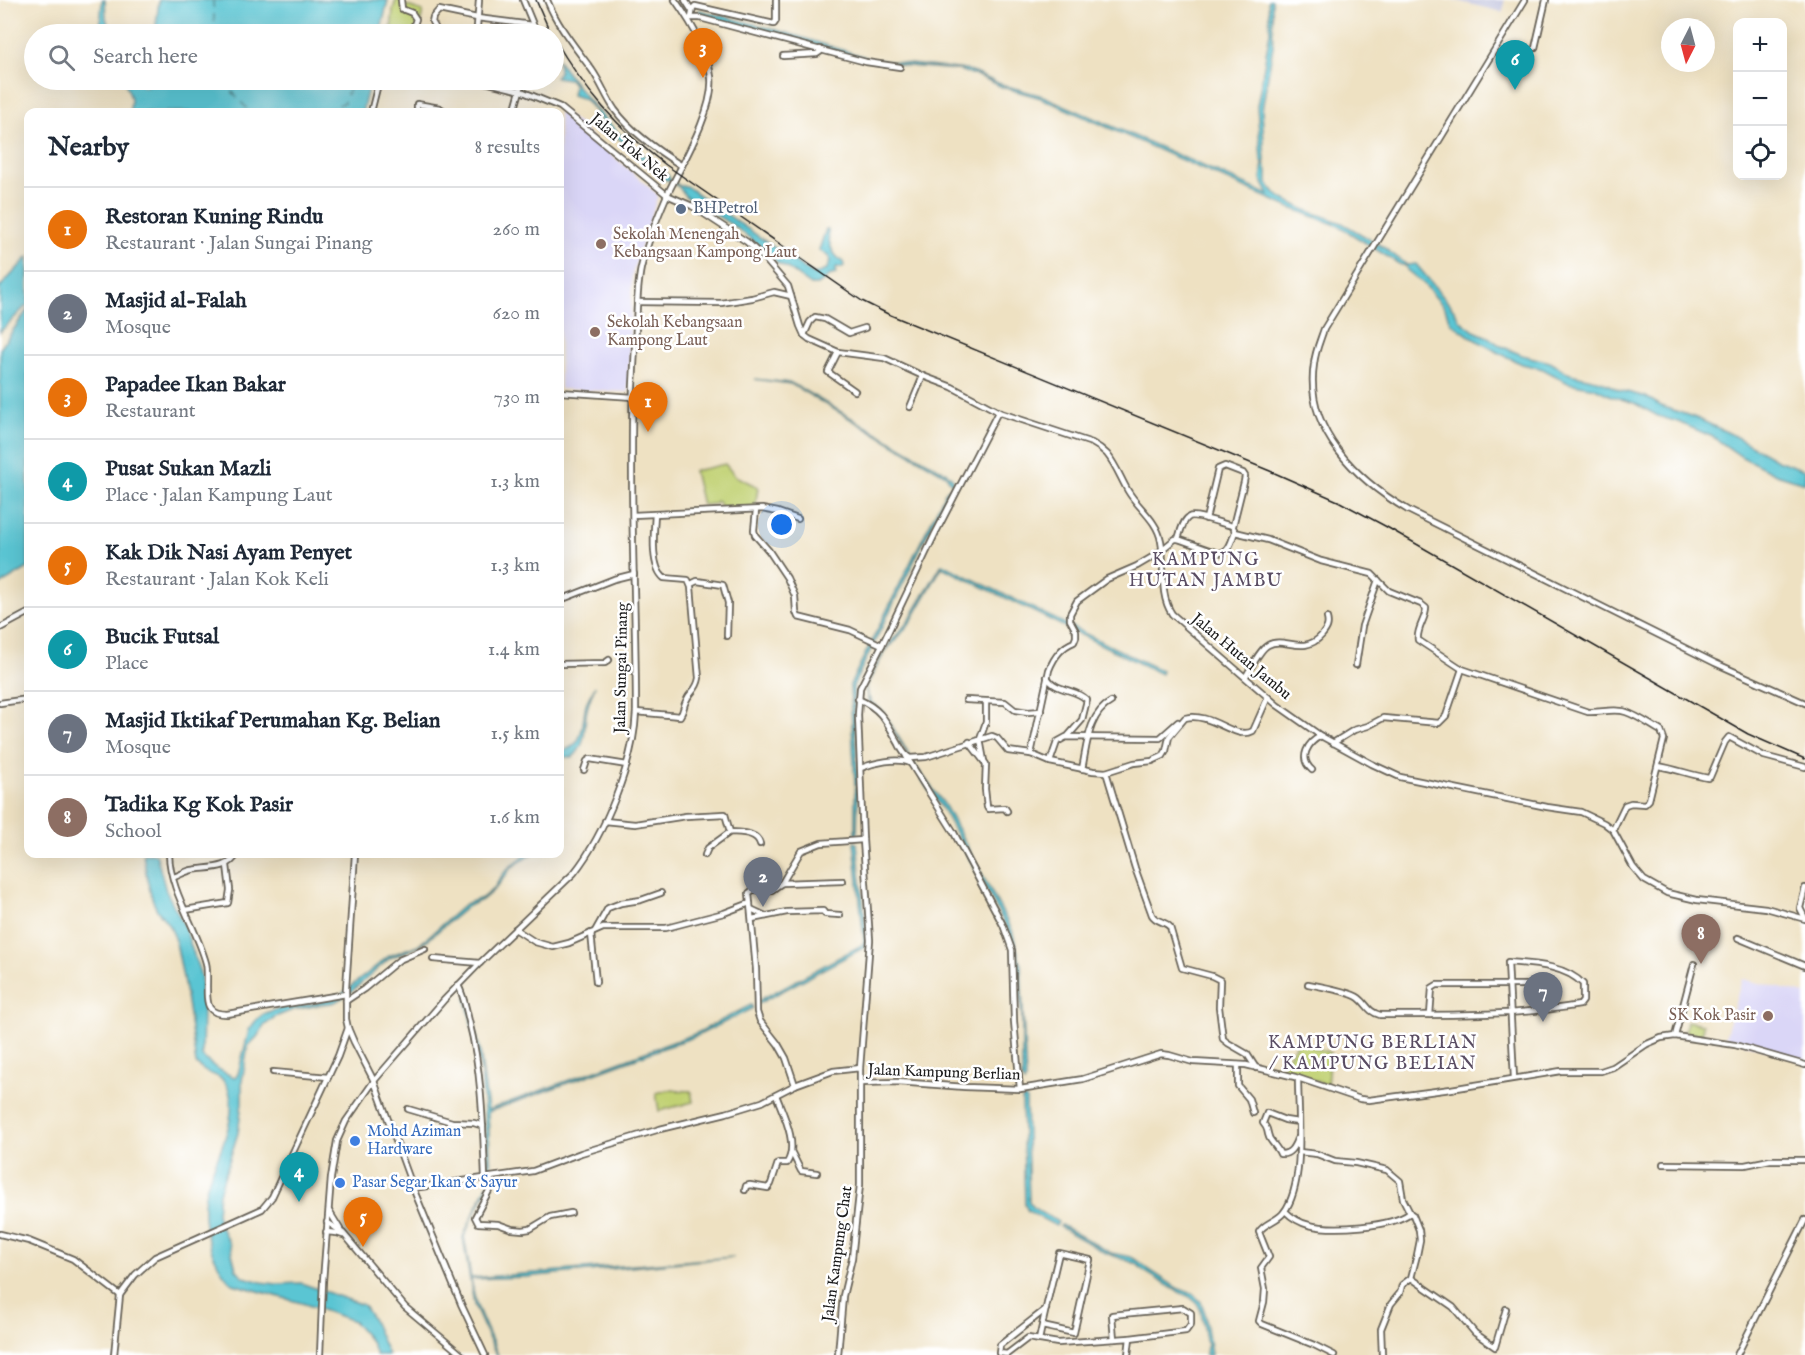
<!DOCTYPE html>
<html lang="en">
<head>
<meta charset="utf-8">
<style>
  :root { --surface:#fff; --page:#f2f2f3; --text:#1f2937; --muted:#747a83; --line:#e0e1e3; --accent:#b5179e }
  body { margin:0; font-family:"IM FELL English",serif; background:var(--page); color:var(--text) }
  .controls { position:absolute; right:18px; top:18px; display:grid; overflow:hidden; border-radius:12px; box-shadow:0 6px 24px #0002 }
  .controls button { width:54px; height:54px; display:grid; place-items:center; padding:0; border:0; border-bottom:2px solid var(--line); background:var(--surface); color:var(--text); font:30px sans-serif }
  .compass { position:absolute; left:1661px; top:18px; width:54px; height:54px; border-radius:50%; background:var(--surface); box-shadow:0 6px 24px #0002; rotate:186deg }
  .you { position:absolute; left:782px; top:525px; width:21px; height:21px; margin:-15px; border:4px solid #fff; border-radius:50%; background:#1a73e8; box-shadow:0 0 0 9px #1a73e833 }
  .badge { display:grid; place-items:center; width:39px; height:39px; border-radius:50%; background:var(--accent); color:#fff; font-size:20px; font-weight:700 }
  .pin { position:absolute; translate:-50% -50px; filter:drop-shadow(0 2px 3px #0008) }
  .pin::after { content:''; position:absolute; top:32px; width:21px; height:18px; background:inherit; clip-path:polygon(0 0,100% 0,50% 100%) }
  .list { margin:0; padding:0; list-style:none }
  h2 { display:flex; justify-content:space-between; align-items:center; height:78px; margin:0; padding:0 24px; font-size:26px }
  h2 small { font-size:20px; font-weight:400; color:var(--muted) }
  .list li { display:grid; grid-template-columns:39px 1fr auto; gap:18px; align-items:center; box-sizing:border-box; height:84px; padding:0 24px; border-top:2px solid var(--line) }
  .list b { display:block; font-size:22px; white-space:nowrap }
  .list p { margin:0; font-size:20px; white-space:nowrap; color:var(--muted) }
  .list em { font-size:20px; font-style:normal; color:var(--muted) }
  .icon { flex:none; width:33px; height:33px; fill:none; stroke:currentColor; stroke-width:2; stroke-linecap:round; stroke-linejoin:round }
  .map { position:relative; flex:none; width:1805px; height:1355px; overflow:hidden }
  .search { position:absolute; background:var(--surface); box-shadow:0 6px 24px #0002; left:24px; top:24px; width:540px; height:66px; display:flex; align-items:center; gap:15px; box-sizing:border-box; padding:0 21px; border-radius:33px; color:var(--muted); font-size:22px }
  .panel { position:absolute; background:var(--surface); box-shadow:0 6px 24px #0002; left:24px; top:108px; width:540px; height:750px; border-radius:12px }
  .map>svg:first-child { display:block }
</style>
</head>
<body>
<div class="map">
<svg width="1805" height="1355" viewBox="0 0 1805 1355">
  <rect width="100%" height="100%" fill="#fff"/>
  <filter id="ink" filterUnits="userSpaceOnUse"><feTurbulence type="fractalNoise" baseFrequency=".0167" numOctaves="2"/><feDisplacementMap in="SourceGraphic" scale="12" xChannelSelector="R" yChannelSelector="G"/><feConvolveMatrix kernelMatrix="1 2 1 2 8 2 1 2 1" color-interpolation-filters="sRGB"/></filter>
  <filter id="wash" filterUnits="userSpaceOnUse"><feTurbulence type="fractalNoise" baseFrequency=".008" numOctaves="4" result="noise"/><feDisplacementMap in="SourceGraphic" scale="24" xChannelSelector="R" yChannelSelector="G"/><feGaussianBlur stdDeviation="1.35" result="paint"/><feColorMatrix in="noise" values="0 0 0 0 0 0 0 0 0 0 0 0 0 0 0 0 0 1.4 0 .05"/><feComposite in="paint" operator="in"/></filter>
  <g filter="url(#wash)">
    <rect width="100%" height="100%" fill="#eee1c2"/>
    <g fill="#dad6f7">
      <polygon points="559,110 577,122 589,135 658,195 632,275 628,392 560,389"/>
      <polygon points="1742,979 1805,994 1805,1060 1725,1038"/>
    </g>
    <polygon fill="#c0c2dd" points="1453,0 1504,0 1504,7 1502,12"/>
    <g fill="#c1d173" stroke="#6e7648" stroke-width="1.5">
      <polygon points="396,0 404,0 404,5 423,11 418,33 422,34 391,34 393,10"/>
      <polygon points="725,464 735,476 758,487 755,509 720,508 719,503 716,501 714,504 702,505 694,471"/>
      <polygon points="1687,1021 1703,1024 1702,1035 1685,1033"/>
      <polygon points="1298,1041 1330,1053 1327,1085 1280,1069"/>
      <polygon points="669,1090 691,1091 693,1102 659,1111 656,1093"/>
    </g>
    <g fill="#5ac5d3" stroke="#3b7078" stroke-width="1.5">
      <polygon points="102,0 105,0 106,18 111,34 101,34 100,31"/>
      <polygon points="159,0 388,0 380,34 155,34"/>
      <polygon points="1268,0 1272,0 1273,46 1262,110 1265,161 1264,163 1267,171 1267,183 1276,194 1285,200 1303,209 1342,223 1383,247 1407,265 1416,264 1454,310 1460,320 1474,331 1488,337 1501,346 1522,355 1550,362 1570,374 1601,381 1619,390 1646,397 1661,406 1696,418 1729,433 1777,460 1805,470 1805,483 1776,474 1742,457 1713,437 1678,422 1658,416 1634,403 1611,396 1595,388 1568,383 1543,369 1522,364 1499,353 1471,337 1450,322 1445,308 1424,284 1407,270 1406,266 1399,264 1339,226 1288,207 1041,98 1002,87 981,77 958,70 908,66 871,61 773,33 698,15 699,10 777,30 872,59 909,64 967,70 1003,85 1043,96 1269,195 1261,179 1263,163 1261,160 1257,106 1270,32"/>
      <path d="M558 60C590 107 623 141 669 176V178L680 186H686L814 275 826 270 830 262 829 257 819 250 826 229H828C828 242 832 255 843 262L844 266 840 268 837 267 835 271 836 274 828 276 824 281 817 285H811L787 268 777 263 772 255 734 226 685 196 679 187 668 180H665L605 126 591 106 584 99 572 95 574 85 569 79 555 77 559 72Z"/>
      <polygon points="124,80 139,80 141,85 144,87 147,86 149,80 370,80 362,112 130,112 131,98"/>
      <polygon points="28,257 28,304 0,332 0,287"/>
      <polygon points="28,309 28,568 0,585 0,349"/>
      <polygon points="754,379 791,383 947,473 953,479 953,484 951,483 946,475 791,384"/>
      <polygon points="951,486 953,486 947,494 853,686 858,785 855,785 850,685 945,493"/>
      <polygon points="942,564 1162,671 1161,674 942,567 910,623 896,640 886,650 868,683 866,691 871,702 883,711 917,768 944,804 1012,930 1021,965 1026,1080 1024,1083 1022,1079 1022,1019 1018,965 1009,932 942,808 927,788 882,712 869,703 866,691 867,682 885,649 908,622"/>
      <path d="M595 686C591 696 587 705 586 715 584 731 586 745 573 757H562L560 760V751C586 747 581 724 586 704 588 698 592 692 595 686Z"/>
      <polygon points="855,788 858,788 857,838 855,839"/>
      <polygon points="854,842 857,843 867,941 863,948 758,1004 758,1001 862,945 864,941"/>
      <path d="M143 854H156L166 891 184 925 201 976V998L203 1007 202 1056C209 1064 225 1074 235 1077L238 1074 249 1030 256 1020 265 1013 284 1007 311 1004 339 996 389 956 420 944 465 904 482 898 495 887 503 874 512 865 527 854H532L512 867 496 888 482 900 468 906 420 946 390 958 350 993 335 1002 293 1010 275 1017 264 1026 257 1037 248 1046 242 1081V1103L238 1133 219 1193 217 1213 219 1223 230 1245 236 1269 244 1277 261 1282 277 1284 301 1283 363 1305 372 1318 388 1355H376L371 1342 353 1321 305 1304 233 1284C223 1276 219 1266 213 1254 203 1233 201 1204 208 1182 217 1155 242 1113 226 1084 221 1075 210 1075 203 1070 202 1070 197 1064 196 1064 190 1022 185 980 175 939 172 926 163 919 156 908 148 891 146 871 143 854Z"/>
      <polygon points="468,996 480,1051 488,1110 697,1033 751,1005 753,1008 699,1035 488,1112 491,1173 489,1175 481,1071 466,998"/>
      <polygon points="1024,1097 1026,1100 1029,1201 1032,1207 1058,1222 1056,1226 1028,1211 1025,1205 1022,1100"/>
      <polygon points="489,1184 489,1186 472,1218 464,1237 471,1278 734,1257 526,1277 471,1279 476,1304 498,1355 496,1355 474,1305 463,1237 487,1185"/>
      <polygon points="1061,1225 1111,1253 1131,1257 1140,1262 1148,1269 1177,1288 1193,1294 1201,1302 1205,1313 1211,1355 1206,1355 1207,1345 1201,1311 1197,1303 1190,1297 1175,1290 1144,1271 1137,1264 1106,1253 1060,1227"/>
    </g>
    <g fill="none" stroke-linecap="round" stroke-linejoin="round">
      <g stroke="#356065" stroke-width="1.5" stroke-dasharray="8 6" stroke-linecap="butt">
        <polyline points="213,0 215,34"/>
        <polyline points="370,34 372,34"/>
        <polyline points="225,80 228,87 250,112"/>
        <polyline points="326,112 344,102 352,80"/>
      </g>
    </g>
  </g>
  <g filter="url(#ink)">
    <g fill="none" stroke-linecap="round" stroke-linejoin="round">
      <g stroke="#666156" stroke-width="8">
        <g id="minor">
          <polyline points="401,0 402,9 412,13 416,19 411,34"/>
          <polyline points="523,0 537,34"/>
          <path d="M547 0C558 27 575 47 592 70 601 83 606 97 615 110 632 133 658 151 682 166"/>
          <polyline points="685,0 692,11"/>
          <path d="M1525 0 1324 329C1320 341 1315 352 1314 364 1304 430 1357 480 1408 510L1715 663 1805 703"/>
          <polyline points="691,18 700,18 866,62 900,67"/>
          <polyline points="691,18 693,8 695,6 774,24 776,21 776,0"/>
          <polyline points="434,34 435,27 432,22 433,17 439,10 477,18 532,25"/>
          <polyline points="478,34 477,27 479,0"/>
          <polyline points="1535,48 1546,0"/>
          <polyline points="783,56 817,54 820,52 820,49"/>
          <path d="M477 80 521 91 560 107 667 195 692 206 747 242 764 258 788 286 800 326 804 335 809 339 838 352 884 358 923 376 952 387 1001 413 1092 443C1098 446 1102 449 1107 454 1116 465 1121 479 1128 491 1138 508 1157 520 1161 541 1166 565 1158 593 1172 614L1277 705 1321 736 1372 764 1400 777 1547 807 1581 812 1604 823 1613 830 1633 867 1644 880 1667 893 1697 900 1766 908 1805 919"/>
          <polyline points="371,112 379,80"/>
          <polyline points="417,112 417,104 440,108 446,112"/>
          <polyline points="514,112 523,80"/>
          <polyline points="637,302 721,303 752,298 774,292 791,296"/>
          <polyline points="804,335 810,322 815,317 825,319 849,333 865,328"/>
          <polyline points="838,352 828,372 855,391"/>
          <polyline points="560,392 633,397"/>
          <polyline points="910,407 923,376"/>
          <polyline points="756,510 754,530 755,535 769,551 787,578 795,596 796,612 798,617 850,630 882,645"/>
          <polyline points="633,515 762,509 778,512 798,519"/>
          <path d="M1235 532 1268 540 1321 561 1372 574 1389 591 1421 604 1426 608C1426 619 1416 629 1418 640L1462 669 1588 712C1600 713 1614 708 1626 712 1638 716 1650 725 1661 731L1664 739 1649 800 1645 804 1631 803 1625 805 1613 830"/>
          <path d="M1178 539 1218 553C1230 553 1231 541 1235 532L1234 529"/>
          <polyline points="691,584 697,581 723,585 728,603 727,636"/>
          <polyline points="560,600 614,579 634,574"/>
          <polyline points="0,628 28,613"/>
          <polyline points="560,664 605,663 609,660"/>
          <polyline points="1356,665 1362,626 1378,580"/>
          <path d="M1246 676C1251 668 1260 649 1268 645 1284 636 1304 656 1322 635 1327 629 1329 625 1327 618"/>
          <path d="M1047 677C1055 692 1076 688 1087 700L1082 720 1068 736"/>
          <path d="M858 699C882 709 887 723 899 744 902 750 904 755 910 758L926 757 992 736 997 738 1008 751 1031 754 1050 762 1093 771 1106 772 1134 763 1152 761 1163 756 1166 751 1169 737 1185 718C1211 711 1235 741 1253 731L1268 697"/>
          <polyline points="966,700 1005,702 1015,710 1028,712 1041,711"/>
          <polyline points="0,703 28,699"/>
          <path d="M636 712 680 716C684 711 683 707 686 701 690 691 697 691 699 678L691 587 688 580 664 578C650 567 654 531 655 514"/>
          <polyline points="969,742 986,764 985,789 987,807 988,809 1005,808 1007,811"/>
          <polyline points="1333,743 1354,730 1368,726 1383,718 1439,723 1446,716 1462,669"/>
          <path d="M1031 754 1049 670C1054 657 1061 647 1074 642L1076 637V631L1070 620V614L1077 601 1107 579 1137 566 1154 556 1175 539H1178C1180 533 1183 520 1189 517 1195 513 1225 525 1233 526L1244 482 1245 476 1243 473 1225 466 1218 469 1206 519"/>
          <polyline points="906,756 953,831 1003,925 1012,950 1014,1021 1020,1089"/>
          <polyline points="984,761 980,739 986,722 986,702"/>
          <polyline points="1050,762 1057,742 1066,737 1160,738 1178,722"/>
          <path d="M1658 766C1676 769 1691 775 1708 778L1710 777 1725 742 1729 737 1764 756 1805 767"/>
          <path d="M861 768C873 763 898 757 910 763"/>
          <path d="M1082 769C1087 746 1088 714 1111 702"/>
          <polyline points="584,770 587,761 590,759 627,765"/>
          <path d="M1312 770C1298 758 1308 742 1321 736"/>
          <path d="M1106 772 1135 868 1152 915C1156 922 1165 921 1170 927L1182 968 1212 976 1220 980 1219 1007 1223 1039 1228 1043 1247 1054 1256 1068"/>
          <polyline points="605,821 635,824 686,816 725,814 730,832"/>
          <path d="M169 854C170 892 196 926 206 963 209 974 204 1000 210 1008 213 1013 222 1014 227 1014L346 994"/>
          <polyline points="355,854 346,988 346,1019 348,1028 354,1042 374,1081 413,1188 461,1304 485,1355"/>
          <path d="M705 855 708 848 730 832C741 833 757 832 760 844"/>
          <path d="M174 877C180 875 186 871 192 870 208 867 229 870 237 854"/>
          <polyline points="782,883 801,851 821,843 863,840"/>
          <polyline points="1805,888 1800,908 1805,918"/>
          <polyline points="751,909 766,916"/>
          <polyline points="185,910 228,903 230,890 227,865"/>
          <polyline points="752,919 787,912 823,911 825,914 840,915"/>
          <polyline points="515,929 535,942 553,947 569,943 603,928 666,928 724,913 750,903"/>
          <polyline points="595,931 608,908 621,903 641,900 661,893"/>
          <polyline points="591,933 596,982"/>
          <polyline points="1738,938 1805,966"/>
          <polyline points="433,959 480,963"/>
          <path d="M1308 984C1319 986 1351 992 1359 998 1368 1005 1367 1011 1380 1015 1446 1015 1515 1016 1580 1005L1583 1001V984C1565 965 1533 964 1508 962 1510 1001 1512 1040 1514 1078"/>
          <path d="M458 985C464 996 466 1009 469 1021 482 1072 483 1126 485 1178"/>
          <polyline points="346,1001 364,989 399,960 425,949"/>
          <polyline points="1430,1015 1432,988 1437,985 1526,985 1533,989 1539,988"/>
          <polyline points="1675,1036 1694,964"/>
          <polyline points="1238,1065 1238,1086 1249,1099 1253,1113"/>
          <polyline points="860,1068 870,940 863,840 858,715 860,688 882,645 935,534 998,412"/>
          <polyline points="273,1072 328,1077"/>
          <path d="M1298 1078C1298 1114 1306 1183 1284 1212 1278 1221 1264 1223 1259 1232L1269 1257 1261 1268 1265 1289 1264 1302 1259 1321 1262 1324 1314 1345 1334 1355"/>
          <polyline points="795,1085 786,1058 778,1044 760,1021 757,1012 756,969 749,893 753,890 772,890 782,883 843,881"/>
          <polyline points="408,1109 452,1122 474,1123 483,1126"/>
          <path d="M1297 1139C1294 1147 1290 1155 1280 1154 1278 1148 1270 1141 1269 1137 1266 1129 1269 1130 1263 1123L1267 1113 1285 1120 1298 1122"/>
          <polyline points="1299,1152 1317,1154 1335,1161 1356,1163 1387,1170 1400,1181 1403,1199 1410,1213"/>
          <polyline points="792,1153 801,1171 817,1173"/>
          <polyline points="1663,1164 1745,1165 1770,1160 1805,1160"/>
          <polyline points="491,1178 490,1189 475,1217 478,1223 498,1224 512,1229 523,1230 530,1229 550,1217 571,1213"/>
          <polyline points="413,1188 533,1171 581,1153 660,1129 726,1113 762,1102 795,1085 833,1071 860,1068 860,1083 897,1082 965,1087 1020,1089 1083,1079 1161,1054 1169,1055 1193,1062 1246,1065 1295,1077 1360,1099 1369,1100 1451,1089 1561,1071 1601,1071 1613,1067 1647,1044 1661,1038 1675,1036 1735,1045 1805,1065"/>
          <path d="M745 1190 746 1186 750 1185 768 1188 771 1184 778 1163H787C799 1144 783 1114 776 1095"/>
          <polyline points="329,1211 340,1229"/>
          <path d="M1285 1211C1292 1218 1301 1223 1309 1225 1332 1231 1392 1227 1410 1213L1413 1215 1419 1230 1420 1240 1417 1255 1411 1278 1402 1285 1400 1293 1391 1304 1381 1329 1382 1355"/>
          <polyline points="327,1222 343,1233 405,1307 462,1355"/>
          <polyline points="326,1232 337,1233 343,1235"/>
          <polyline points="0,1234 29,1241 73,1259 120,1295"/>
          <polyline points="1411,1278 1453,1307 1475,1333 1495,1347 1506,1309"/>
          <polyline points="1046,1309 1000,1345 999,1353 1007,1354 1028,1338 1058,1343 1130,1338 1128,1355"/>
          <polyline points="1114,1339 1112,1315 1183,1308 1191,1313 1191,1324 1186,1331 1130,1338"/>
          <path d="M1039 1340C1045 1311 1052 1282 1059 1253L1090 1260 1074 1333 1042 1326"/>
          <polyline points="114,1355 120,1295 135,1275 155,1257 262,1209 272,1197 338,1056 348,1028"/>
          <path d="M320 1355 323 1281 331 1178 337 1141 346 1121 374 1081 444 1000 480 963 574 873C605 834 634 762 636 712 636 603 629 495 633 386 634 366 635 346 636 327 637 307 637 288 641 268 647 243 657 218 667 195 681 166 715 109 711 77 708 51 690 21 675 0"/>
          <polyline points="838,1355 843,1296 852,1258 860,1185 860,1083"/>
          <polyline points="1737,1355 1805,1220"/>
        </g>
      </g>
      <use href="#minor" stroke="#fff" stroke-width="4.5"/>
      <g stroke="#1c1c1c" stroke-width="1.5">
        <polyline points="536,0 551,34"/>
        <path d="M554 38C584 90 618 129 666 165L862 301 888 314 1270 471 1338 501 1385 526 1748 734 1805 759"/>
      </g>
    </g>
  </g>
  <circle fill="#5c6f8a" stroke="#fff" stroke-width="2" cx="681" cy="209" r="6"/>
  <g fill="#8d6e63" stroke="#fff" stroke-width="2">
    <circle cx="601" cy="244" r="6"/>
    <circle cx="595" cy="332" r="6"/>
    <circle cx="1768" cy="1016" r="6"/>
  </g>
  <g fill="#3f7fe0" stroke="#fff" stroke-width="2">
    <circle cx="355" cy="1141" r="6"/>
    <circle cx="340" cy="1183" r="6"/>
  </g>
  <g text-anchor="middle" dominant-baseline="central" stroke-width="5" stroke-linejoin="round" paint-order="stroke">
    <g font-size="16" fill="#1c1c1c" stroke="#fff">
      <text transform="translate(629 148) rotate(40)">Jalan Tok Nek</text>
      <text transform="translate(1241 657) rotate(40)">Jalan Hutan Jambu</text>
      <text transform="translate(622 668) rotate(-89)">Jalan Sungai Pinang</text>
      <text transform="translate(944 1073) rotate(2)">Jalan Kampung Berlian</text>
      <text transform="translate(838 1254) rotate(-82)">Jalan Kampung Chat</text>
    </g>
    <g font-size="16" fill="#4e5e75" stroke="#fff" text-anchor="start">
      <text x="693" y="209">BHPetrol</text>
    </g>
    <g font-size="16" fill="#785e54" stroke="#fff" text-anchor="start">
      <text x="613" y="235">Sekolah Menengah<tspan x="613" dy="18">Kebangsaan Kampong Laut</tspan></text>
      <text x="607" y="323">Sekolah Kebangsaan<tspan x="607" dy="18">Kampong Laut</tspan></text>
      <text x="1756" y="1016" text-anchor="end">SK Kok Pasir</text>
    </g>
    <g font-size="16" fill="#366cbe" stroke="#fff" text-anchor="start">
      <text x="367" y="1132">Mohd Aziman<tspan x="367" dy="18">Hardware</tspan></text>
      <text x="352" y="1183">Pasar Segar Ikan &amp; Sayur</text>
    </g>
    <g font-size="18" letter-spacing="1.5" fill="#594c62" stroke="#fff">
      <text x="1206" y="560">KAMPUNG<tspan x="1206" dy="21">HUTAN JAMBU</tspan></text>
      <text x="1373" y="1043">KAMPUNG BERLIAN<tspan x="1373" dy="21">/ KAMPUNG BELIAN</tspan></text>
    </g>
  </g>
</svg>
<div class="controls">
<button>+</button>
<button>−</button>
<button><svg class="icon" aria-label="locate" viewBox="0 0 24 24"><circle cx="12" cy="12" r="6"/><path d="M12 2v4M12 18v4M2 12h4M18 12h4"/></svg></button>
</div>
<svg class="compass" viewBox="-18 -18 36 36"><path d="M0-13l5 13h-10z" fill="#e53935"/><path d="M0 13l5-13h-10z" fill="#747a83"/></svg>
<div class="you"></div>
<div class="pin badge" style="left:648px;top:432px;background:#e8710a">1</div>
<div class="pin badge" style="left:763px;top:907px;background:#6b7280">2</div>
<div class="pin badge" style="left:703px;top:78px;background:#e8710a">3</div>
<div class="pin badge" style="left:299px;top:1202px;background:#0f9aa8">4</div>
<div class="pin badge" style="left:363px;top:1247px;background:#e8710a">5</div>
<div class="pin badge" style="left:1515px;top:90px;background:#0f9aa8">6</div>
<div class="pin badge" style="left:1543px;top:1022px;background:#6b7280">7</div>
<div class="pin badge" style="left:1701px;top:964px;background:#8d6e63">8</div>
<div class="search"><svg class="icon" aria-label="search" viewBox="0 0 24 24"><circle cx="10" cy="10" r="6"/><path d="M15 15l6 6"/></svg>Search here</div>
<section class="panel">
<h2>Nearby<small>8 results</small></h2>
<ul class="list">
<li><span class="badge" style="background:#e8710a">1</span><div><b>Restoran Kuning Rindu</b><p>Restaurant · Jalan Sungai Pinang</p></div><em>260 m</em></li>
<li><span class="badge" style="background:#6b7280">2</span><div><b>Masjid al-Falah</b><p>Mosque</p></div><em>620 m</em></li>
<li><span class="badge" style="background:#e8710a">3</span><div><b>Papadee Ikan Bakar</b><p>Restaurant</p></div><em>730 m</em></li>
<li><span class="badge" style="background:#0f9aa8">4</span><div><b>Pusat Sukan Mazli</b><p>Place · Jalan Kampung Laut</p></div><em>1.3 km</em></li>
<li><span class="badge" style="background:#e8710a">5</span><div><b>Kak Dik Nasi Ayam Penyet</b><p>Restaurant · Jalan Kok Keli</p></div><em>1.3 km</em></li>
<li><span class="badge" style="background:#0f9aa8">6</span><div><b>Bucik Futsal</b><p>Place</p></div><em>1.4 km</em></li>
<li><span class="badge" style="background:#6b7280">7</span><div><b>Masjid Iktikaf Perumahan Kg. Belian</b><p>Mosque</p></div><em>1.5 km</em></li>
<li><span class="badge" style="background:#8d6e63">8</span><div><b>Tadika Kg Kok Pasir</b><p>School</p></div><em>1.6 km</em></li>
</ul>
</section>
</div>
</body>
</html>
